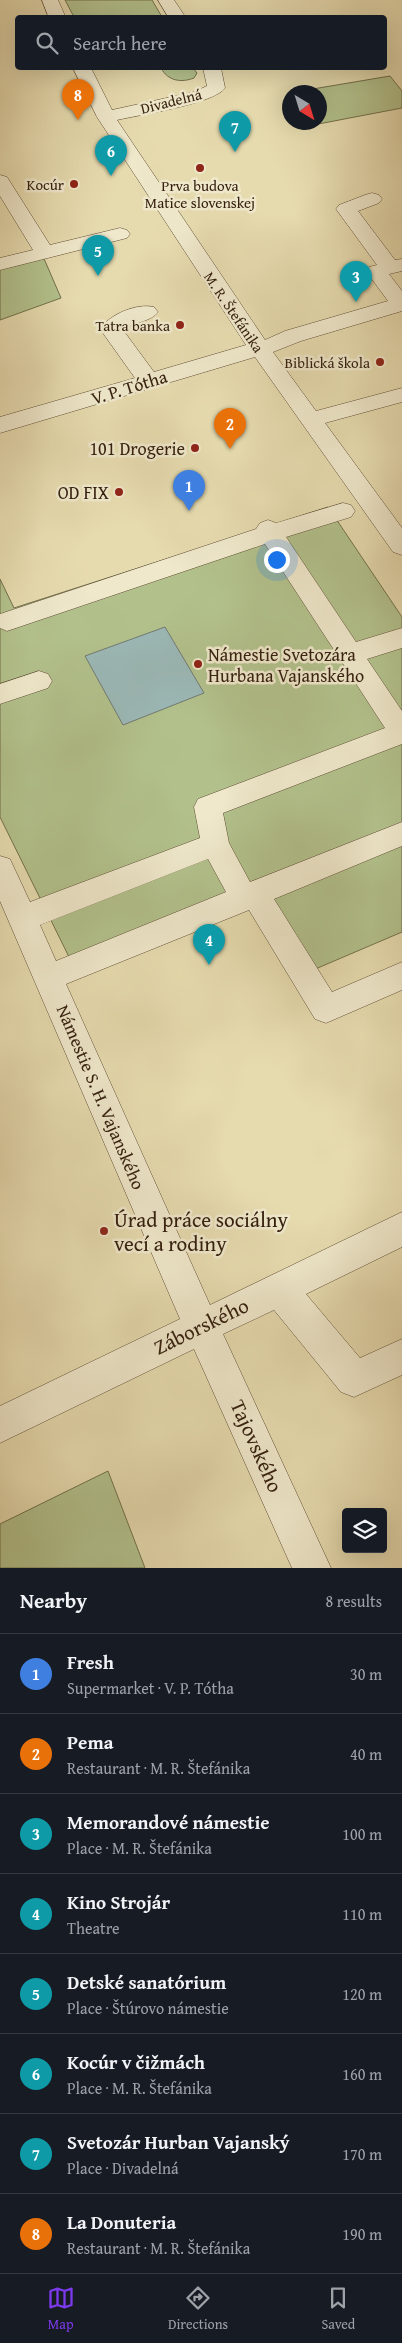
<!DOCTYPE html>
<html lang="en">
<head>
<meta charset="utf-8">
<style>
  :root { --surface:#171b24; --page:#242831; --text:#f1f3f6; --muted:#9ea1a6; --line:#363941; --accent:#7c3aed }
  body { margin:0; font-family:"Gentium Book Plus",serif; background:var(--page); color:var(--text) }
  .controls { position:absolute; right:15px; bottom:15px; display:grid; overflow:hidden; border-radius:5px; box-shadow:0 5px 20px #0002 }
  .controls button { width:45px; height:45px; display:grid; place-items:center; padding:0; border:0; border-bottom:1px solid var(--line); background:var(--surface); color:var(--text); font:25px sans-serif }
  .compass { position:absolute; left:282px; top:85px; width:45px; height:45px; border-radius:50%; background:var(--surface); box-shadow:0 5px 20px #0002; rotate:142deg }
  .you { position:absolute; left:276px; top:559px; width:18px; height:18px; margin:-12px; border:4px solid #fff; border-radius:50%; background:#1a73e8; box-shadow:0 0 0 8px #1a73e833 }
  .badge { display:grid; place-items:center; width:32px; height:32px; border-radius:50%; background:var(--accent); color:#fff; font-size:16px; font-weight:700 }
  .pin { position:absolute; translate:-50% -41px; filter:drop-shadow(0 1px 2px #0008) }
  .pin::after { content:''; position:absolute; top:26px; width:18px; height:15px; background:inherit; clip-path:polygon(0 0,100% 0,50% 100%) }
  .list { margin:0; padding:0; list-style:none }
  h2 { display:flex; justify-content:space-between; align-items:center; height:65px; margin:0; padding:0 20px; font-size:21px }
  h2 small { font-size:16px; font-weight:400; color:var(--muted) }
  .list li { display:grid; grid-template-columns:32px 1fr auto; gap:15px; align-items:center; box-sizing:border-box; height:80px; padding:0 20px; border-top:1px solid var(--line) }
  .list b { display:block; font-size:19px; white-space:nowrap }
  .list p { margin:0; font-size:16px; white-space:nowrap; color:var(--muted) }
  .list em { font-size:16px; font-style:normal; color:var(--muted) }
  .icon { flex:none; width:28px; height:28px; fill:none; stroke:currentColor; stroke-width:2; stroke-linecap:round; stroke-linejoin:round }
  .map { position:relative; flex:none; width:402px; height:1568px; overflow:hidden }
  .search { position:absolute; background:var(--surface); box-shadow:0 5px 20px #0002; left:15px; right:15px; top:15px; height:55px; display:flex; align-items:center; gap:12px; box-sizing:border-box; padding:0 18px; border-radius:5px; color:var(--muted); font-size:19px }
  .sheet { height:705px; background:var(--surface) }
  nav { display:flex; justify-content:space-around; align-items:center; box-sizing:border-box; height:70px; border-top:1px solid var(--line); background:var(--surface); font-size:14px; color:var(--muted) }
  nav a { display:grid; justify-items:center; gap:2px }
  nav .on { color:var(--accent) }
  .map>svg:first-child { display:block }
</style>
</head>
<body>
<div class="map">
<svg width="402" height="1568" viewBox="0 0 402 1568">
  <rect width="100%" height="100%" fill="#e6dbaf"/>
  <filter id="stains"><feTurbulence type="fractalNoise" baseFrequency=".004" numOctaves="4"/><feColorMatrix values="0 0 0 0 .2 0 0 0 0 .09 0 0 0 0 .02 0 0 0 .5 -.17"/></filter>
  <radialGradient id="worn" r=".72"><stop offset=".6" stop-color="#630" stop-opacity="0"/><stop offset="1" stop-color="#630" stop-opacity=".3"/></radialGradient>
  <g fill="#b2c18c" stroke="#72704d">
    <polygon points="65,0 152,0 162,17 74,17"/>
    <path d="M161 68H193L197 73 194 78C181 83 168 81 161 68Z"/>
    <polygon points="390,76 402,91 402,108 313,125 311,123 320,122 320,92 295,92"/>
    <polygon points="42,254 61,298 0,320 0,265"/>
    <polygon points="328,507 402,617 402,932 313,970 260,882 71,961 0,817 0,579 14,608"/>
    <polygon points="108,1471 145,1568 0,1568 0,1524"/>
  </g>
  <polygon fill="#9bb8b6" stroke="#717a73" points="165,627 204,693 123,725 85,656"/>
  <g fill="none" stroke-linecap="round" stroke-linejoin="round">
    <g stroke="#604d36" stroke-width="1">
      <g id="minor">
        <polygon points="42,0 58,0 66,18 49,18"/>
        <polygon points="158,0 174,0 186,18 169,18"/>
        <path d="M73 68H91L112 110 194 92 207 86 203 68H221L225 88C214 104 138 115 117 120L265 340 285 331 388 301 366 271 369 267 377 265 336 209 339 205 365 195 372 193 379 195 382 199 379 203 358 211 395 260 402 259V271L389 274 402 291V311L301 341 273 352 316 411 402 388V402L325 423 402 528V555L393 552 255 357 0 433V417L135 378 100 329C110 314 137 303 154 307L158 312C151 322 133 322 123 330L154 372 246 345 97 117Z"/>
        <polygon points="0,175 7,177 50,245 120,228 127,230 130,234 127,238 0,270 0,258 33,250 0,196"/>
        <path d="M343 503 351 505 355 511 351 517 286 537 356 642 402 628V648L367 659 402 711V744L223 813 229 843 250 882 402 822V846L274 899 332 992 402 962V990L326 1023 315 1019 249 910 66 984 210 1305 402 1212V1247L306 1294 360 1358 402 1339V1375L354 1397 341 1392 274 1310 223 1334 331 1568H292L194 1349 0 1443V1406L180 1319 0 901V856L10 859 30 902 200 838 194 807 198 799 385 728 265 544 7 631 0 628V614L256 529 260 523 268 520 276 523ZM208 859 226 892 56 961 40 925Z"/>
        <polygon points="39,671 48,674 52,681 48,688 0,704 0,684"/>
      </g>
    </g>
    <use href="#minor" fill="#efe8cb" fill-rule="evenodd"/>
  </g>
  <g fill="#8f2418" stroke="#efe8cb" stroke-width="2">
    <circle cx="200" cy="168" r="5"/>
    <circle cx="74" cy="184" r="5"/>
    <circle cx="180" cy="325" r="5"/>
    <circle cx="380" cy="362" r="5"/>
    <circle cx="195" cy="448" r="5"/>
    <circle cx="119" cy="492" r="5"/>
    <circle cx="198" cy="664" r="5"/>
    <circle cx="104" cy="1231" r="5"/>
  </g>
  <g text-anchor="middle" dominant-baseline="central" stroke-width="5" stroke-linejoin="round" paint-order="stroke">
    <g font-size="15" fill="#331e0e" stroke="#efe8cb">
      <text transform="translate(171 101) rotate(-14)">Divadelná</text>
      <text transform="translate(234 312) rotate(56)">M. R. Štefánika</text>
    </g>
    <g font-size="15" fill="#331e0e" stroke="#efe8cb" text-anchor="end">
      <text x="64" y="184">Kocúr</text>
      <text x="200" y="185" text-anchor="middle">Prva budova<tspan x="200" dy="17">Matice slovenskej</tspan></text>
      <text x="170" y="325">Tatra banka</text>
      <text x="370" y="362">Biblická škola</text>
    </g>
    <g font-size="18" fill="#331e0e" stroke="#efe8cb">
      <text transform="translate(129 387) rotate(-17)">V. P. Tótha</text>
      <text transform="translate(101 1097) rotate(67)">Námestie S. H. Vajanského</text>
    </g>
    <g font-size="18" fill="#331e0e" stroke="#efe8cb" text-anchor="end">
      <text x="185" y="448">101 Drogerie</text>
      <text x="109" y="492">OD FIX</text>
      <text x="208" y="654" text-anchor="start">Námestie Svetozára<tspan x="208" dy="21">Hurbana Vajanského</tspan></text>
    </g>
    <g font-size="21" fill="#331e0e" stroke="#efe8cb" text-anchor="start">
      <text x="114" y="1219">Úrad práce sociálny<tspan x="114" dy="24">vecí a rodiny</tspan></text>
    </g>
    <g font-size="21" fill="#331e0e" stroke="#efe8cb">
      <text transform="translate(201 1326) rotate(-26)">Záborského</text>
      <text transform="translate(257 1446) rotate(66)">Tajovského</text>
    </g>
  </g>
  <rect width="100%" height="100%" filter="url(#stains)"/>
  <rect width="100%" height="100%" fill="url(#worn)"/>
</svg>
<div class="controls">
<button><svg class="icon" aria-label="layers" viewBox="0 0 24 24"><path d="M12 4l9 5-9 5-9-5zM3 14l9 5 9-5"/></svg></button>
</div>
<svg class="compass" viewBox="-18 -18 36 36"><path d="M0-13l5 13h-10z" fill="#e53935"/><path d="M0 13l5-13h-10z" fill="#9ea1a6"/></svg>
<div class="you"></div>
<div class="pin badge" style="left:189px;top:511px;background:#3f7fe0">1</div>
<div class="pin badge" style="left:230px;top:449px;background:#e8710a">2</div>
<div class="pin badge" style="left:356px;top:302px;background:#0f9aa8">3</div>
<div class="pin badge" style="left:209px;top:965px;background:#0f9aa8">4</div>
<div class="pin badge" style="left:98px;top:276px;background:#0f9aa8">5</div>
<div class="pin badge" style="left:111px;top:176px;background:#0f9aa8">6</div>
<div class="pin badge" style="left:235px;top:152px;background:#0f9aa8">7</div>
<div class="pin badge" style="left:78px;top:120px;background:#e8710a">8</div>
<div class="search"><svg class="icon" aria-label="search" viewBox="0 0 24 24"><circle cx="10" cy="10" r="6"/><path d="M15 15l6 6"/></svg>Search here</div>
</div>
<section class="sheet">
<h2>Nearby<small>8 results</small></h2>
<ul class="list">
<li><span class="badge" style="background:#3f7fe0">1</span><div><b>Fresh</b><p>Supermarket · V. P. Tótha</p></div><em>30 m</em></li>
<li><span class="badge" style="background:#e8710a">2</span><div><b>Pema</b><p>Restaurant · M. R. Štefánika</p></div><em>40 m</em></li>
<li><span class="badge" style="background:#0f9aa8">3</span><div><b>Memorandové námestie</b><p>Place · M. R. Štefánika</p></div><em>100 m</em></li>
<li><span class="badge" style="background:#0f9aa8">4</span><div><b>Kino Strojár</b><p>Theatre</p></div><em>110 m</em></li>
<li><span class="badge" style="background:#0f9aa8">5</span><div><b>Detské sanatórium</b><p>Place · Štúrovo námestie</p></div><em>120 m</em></li>
<li><span class="badge" style="background:#0f9aa8">6</span><div><b>Kocúr v čižmách</b><p>Place · M. R. Štefánika</p></div><em>160 m</em></li>
<li><span class="badge" style="background:#0f9aa8">7</span><div><b>Svetozár Hurban Vajanský</b><p>Place · Divadelná</p></div><em>170 m</em></li>
<li><span class="badge" style="background:#e8710a">8</span><div><b>La Donuteria</b><p>Restaurant · M. R. Štefánika</p></div><em>190 m</em></li>
</ul>
</section>
<nav>
<a class="on"><svg class="icon" aria-label="map" viewBox="0 0 24 24"><path d="M3 6l6-2 6 2 6-2v14l-6 2-6-2-6 2zM9 4v14M15 6v14"/></svg>Map</a>
<a><svg class="icon" aria-label="directions" viewBox="0 0 24 24"><path d="M12 3l9 9-9 9-9-9zM9 14v-3h6M13 9l2 2-2 2"/></svg>Directions</a>
<a><svg class="icon" aria-label="saved" viewBox="0 0 24 24"><path d="M7 4h10v16l-5-4-5 4z"/></svg>Saved</a>
</nav>
</body>
</html>
